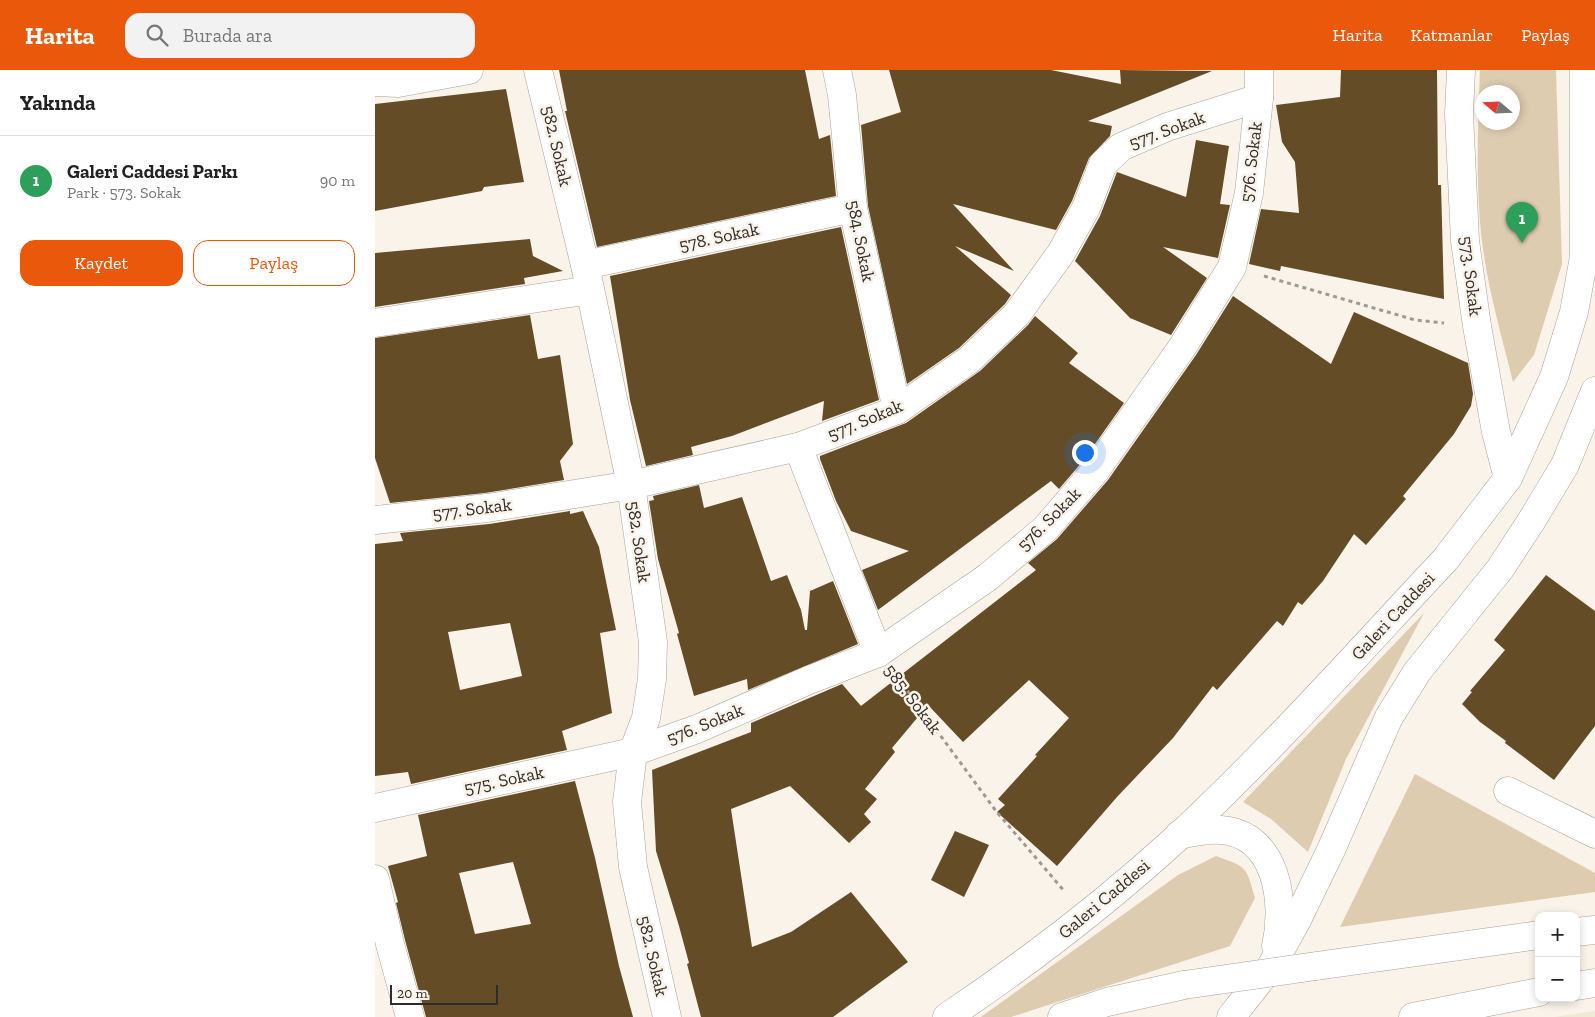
<!DOCTYPE html>
<html lang="tr">
<head>
<meta charset="utf-8">
<style>
  :root { --surface:#fff; --page:#f2f2f2; --text:#222; --muted:#767676; --line:#e0e0e0; --accent:#ea580c }
  body { margin:0; font-family:"Zilla Slab",serif; background:var(--page); color:var(--text) }
  .controls { position:absolute; right:15px; bottom:15px; display:grid; overflow:hidden; border-radius:10px; box-shadow:0 2px 8px #0003 }
  .controls button { width:45px; height:45px; display:grid; place-items:center; padding:0; border:0; border-bottom:1px solid var(--line); background:var(--surface); color:var(--text); font:25px sans-serif }
  .compass { position:absolute; left:1100px; top:15px; width:45px; height:45px; border-radius:50%; background:var(--surface); box-shadow:0 2px 8px #0003; rotate:289deg }
  .scale { position:absolute; left:15px; bottom:12px; width:108px; box-sizing:border-box; padding-left:5px; border:2px solid #302d29; border-top:0; font-size:14px; line-height:18px; white-space:nowrap; color:#302d29; -webkit-text-stroke:4px #faf3e9; paint-order:stroke }
  .you { position:absolute; left:709px; top:382px; width:18px; height:18px; margin:-12px; border:4px solid #fff; border-radius:50%; background:#1a73e8; box-shadow:0 0 0 8px #1a73e833 }
  .badge { display:grid; place-items:center; width:32px; height:32px; border-radius:50%; background:var(--accent); color:#fff; font-size:16px; font-weight:700 }
  .pin { position:absolute; translate:-50% -41px; filter:drop-shadow(0 1px 2px #0008) }
  .pin::after { content:''; position:absolute; top:26px; width:18px; height:15px; background:inherit; clip-path:polygon(0 0,100% 0,50% 100%) }
  .list { margin:0; padding:0; list-style:none }
  h2 { display:flex; justify-content:space-between; align-items:center; height:65px; margin:0; padding:0 20px; font-size:21px }
  h2 small { font-size:16px; font-weight:400; color:var(--muted) }
  .list li { display:grid; grid-template-columns:32px 1fr auto; gap:15px; align-items:center; box-sizing:border-box; height:90px; padding:0 20px; border-top:1px solid var(--line) }
  .list b { display:block; font-size:19px; white-space:nowrap }
  .list p { margin:0; font-size:16px; white-space:nowrap; color:var(--muted) }
  .list em { font-size:16px; font-style:normal; color:var(--muted) }
  .actions { display:flex; gap:10px; padding:15px 20px }
  .actions a { flex:1; padding:11px 0; border:1px solid var(--accent); border-radius:15px; text-align:center; font-size:18px; color:var(--accent) }
  .actions .main { background:var(--accent); color:#fff }
  .icon { flex:none; width:28px; height:28px; fill:none; stroke:currentColor; stroke-width:2; stroke-linecap:round; stroke-linejoin:round }
  .map { position:relative; flex:none; width:1220px; height:947px; overflow:hidden }
  header { display:flex; align-items:center; gap:30px; box-sizing:border-box; height:70px; padding:0 25px; background:var(--accent); color:#fff }
  header strong { font-size:24px }
  nav { display:flex; gap:28px; margin-inline-start:auto; font-size:18px }
  .search { width:350px; height:45px; background:var(--page); display:flex; align-items:center; gap:12px; box-sizing:border-box; padding:0 18px; border-radius:15px; color:var(--muted); font-size:19px }
  main { display:flex }
  aside { flex:1; background:var(--surface) }
  .map>svg:first-child { display:block }
</style>
</head>
<body>
<header>
<strong>Harita</strong>
<div class="search"><svg class="icon" aria-label="search" viewBox="0 0 24 24"><circle cx="10" cy="10" r="6"/><path d="M15 15l6 6"/></svg>Burada ara</div>
<nav><a>Harita</a><a>Katmanlar</a><a>Paylaş</a></nav>
</header>
<main>
<aside>
<h2>Yakında<small></small></h2>
<ul class="list">
<li><span class="badge" style="background:#2e9e5b">1</span><div><b>Galeri Caddesi Parkı</b><p>Park · 573. Sokak</p></div><em>90 m</em></li>
</ul>
<div class="actions"><a class="main">Kaydet</a><a>Paylaş</a></div>
</aside>
<div class="map">
<svg width="1220" height="947" viewBox="0 0 1220 947">
  <rect width="100%" height="100%" fill="#faf3e9"/>
  <polygon fill="#f3e8d7" points="1220,941 1220,947 1179,947"/>
  <g fill="#deccb1" fill-rule="evenodd">
    <path d="M1105 0H1181L1187 194 1159 285 1138 312C1125 259 1109 206 1105 152 1101 102 1103 50 1105 0ZM1138 22V52H1108V22Z"/>
    <polygon points="1049,543 971,689 933,782 896,749 868,732"/>
    <polygon points="1040,704 1220,803 1220,822 965,857"/>
    <path d="M841 786C872 797 871 796 880 828L855 876 636 947H606L803 805Z"/>
  </g>
  <g fill="#634c26" fill-rule="evenodd">
    <polygon points="184,0 430,0 444,69 455,65 461,126 222,177 190,41 192,41"/>
    <polygon points="514,0 676,0 746,14 745,0 837,1 713,51 737,56 735,66 714,88 697,131 681,160 578,134 639,201 580,176 636,225 630,234 584,278 532,314 493,136 486,55 526,42"/>
    <polygon points="966,0 1062,0 1063,115 1066,115 1069,229 906,196 905,201 874,194 886,139 924,143 920,92 907,72 901,35 965,27"/>
    <polygon points="131,19 149,112 109,117 107,121 0,141 0,34"/>
    <polygon points="821,70 854,76 845,134 855,135 843,188 788,177 832,208 796,265 755,248 700,191 725,146 742,102 811,127"/>
    <polygon points="466,157 504,330 447,351 449,331 357,366 316,377 318,385 271,396 255,330 235,206"/>
    <polygon points="155,169 158,186 188,201 149,208 150,214 0,237 0,183"/>
    <polygon points="858,226 956,294 979,242 1093,293 1098,324 1096,336 1079,364 1028,426 1031,429 991,475 979,464 948,511 927,535 923,532 908,556 902,551 842,620 838,616 798,668 742,727 682,796 622,742 630,735 623,729 662,686 660,685 694,648 654,610 588,672 553,635 517,678 520,682 490,719 502,729 489,744 496,752 474,773 415,716 356,739 377,877 416,862 476,822 533,892 458,947 326,947 312,894 314,893 304,856 281,781 277,700 376,662 376,653 467,614 486,636 661,500 653,493 682,469 733,410 821,285"/>
    <polygon points="155,245 163,289 185,285 198,374 185,391 189,410 110,423 15,433 0,388 0,268"/>
    <polygon points="660,246 703,283 694,293 749,333 708,391 684,419 676,411 503,540 487,500 534,481 476,461 461,431 445,389 445,386 531,353 605,301 653,255"/>
    <polygon points="324,415 329,438 367,427 396,511 412,505 426,540 430,560 432,560 435,521 458,511 483,574 373,620 372,609 319,626 302,564 304,563 283,489 274,431 279,430 278,426"/>
    <path d="M195 441V444L208 441 224 477 241 560 225 563 237 643 187 661 192 680 36 714 33 702 0 706V474L28 471 25 463 114 454ZM135 553 147 606 85 620 73 562Z"/>
    <polygon points="1171,505 1220,541 1220,656 1179,710 1130,673 1131,671 1105,652 1087,634 1097,622 1095,621 1130,580 1119,570"/>
    <path d="M200 711 220 788 244 896 258 947H51L30 870 21 833 23 832 13 796 52 786 43 745ZM138 792 156 854 100 864 84 803Z"/>
    <polygon points="580,761 614,775 589,827 556,810"/>
  </g>
  <g fill="none" stroke-linecap="round" stroke-linejoin="round">
    <g stroke="#a8a299" stroke-width="29">
      <g id="minor">
        <polyline points="462,0 467,25 478,138 522,340"/>
        <polyline points="1086,0 1084,44 1090,171 1102,256 1121,362 1133,408"/>
        <polyline points="0,12 23,13 94,0"/>
        <polyline points="210,195 478,138"/>
        <polyline points="0,253 215,220"/>
        <polyline points="423,377 503,583"/>
        <polyline points="0,450 112,438 256,415 423,377 522,340 594,290 642,244 686,183 711,138 728,94 746,77 792,57 884,28"/>
        <polyline points="1133,721 1220,764"/>
        <polyline points="0,738 258,682 322,659 434,610 503,583 613,507 670,459 720,401 808,276 857,197 874,123 884,28 884,0"/>
        <polyline points="0,809 15,874 35,947"/>
      </g>
    </g>
    <g stroke="#a8a299" stroke-width="29">
      <polyline id="tertiary" points="163,0 210,195 256,415 278,572 277,609 271,648 258,682 252,732 258,797 292,947"/>
    </g>
    <g stroke="#a8a299" stroke-width="29">
      <g id="primary">
        <path d="M804 765C818 762 832 759 846 760 902 764 911 832 901 876"/>
        <polyline points="1201,862 1220,860"/>
        <polyline points="941,896 1164,865"/>
        <polyline points="1201,916 1220,913"/>
        <path d="M572 947C654 892 732 832 804 766 892 684 972 595 1054 507L1070 490 1133 408 1179 307 1199 242 1209 187V0"/>
        <polyline points="687,947 732,932 809,915"/>
        <polyline points="856,947 897,895 921,852 956,780 1014,647 1042,602 1125,499 1157,450 1190,395 1220,321"/>
        <polyline points="1038,947 1164,922"/>
      </g>
    </g>
    <g stroke="#9f9992" stroke-width="3" stroke-dasharray="4 4" stroke-linecap="butt">
      <polyline points="889,206 1040,250 1069,253"/>
      <polyline points="523,608 621,741 690,822"/>
    </g>
    <use href="#minor" stroke="#fff" stroke-width="28"/>
    <use href="#tertiary" stroke="#fff" stroke-width="28"/>
    <use href="#primary" stroke="#fff" stroke-width="28"/>
    <g stroke="#a8a299" stroke-width="29" stroke-linecap="butt">
      <polyline id="primary-bridge" points="809,915 941,896"/>
    </g>
    <use href="#primary-bridge" stroke="#fff" stroke-width="28"/>
  </g>
  <g text-anchor="middle" dominant-baseline="central" stroke-width="5" stroke-linejoin="round" paint-order="stroke">
    <g font-size="18" fill="#302d29" stroke="#faf3e9">
      <text transform="translate(792 60) rotate(-20)">577. Sokak</text>
      <text transform="translate(182 76) rotate(77)">582. Sokak</text>
      <text transform="translate(876 92) rotate(-83)">576. Sokak</text>
      <text transform="translate(344 167) rotate(-12)">578. Sokak</text>
      <text transform="translate(486 171) rotate(79)">584. Sokak</text>
      <text transform="translate(1096 206) rotate(83)">573. Sokak</text>
      <text transform="translate(490 350) rotate(-23)">577. Sokak</text>
      <text transform="translate(97 439) rotate(-7)">577. Sokak</text>
      <text transform="translate(674 449) rotate(-45)">576. Sokak</text>
      <text transform="translate(264 472) rotate(82)">582. Sokak</text>
      <text transform="translate(1018 546) rotate(-47)">Galeri Caddesi</text>
      <text transform="translate(538 629) rotate(53)">585. Sokak</text>
      <text transform="translate(330 654) rotate(-22)">576. Sokak</text>
      <text transform="translate(129 710) rotate(-12)">575. Sokak</text>
      <text transform="translate(729 829) rotate(-40)">Galeri Caddesi</text>
      <text transform="translate(278 886) rotate(77)">582. Sokak</text>
    </g>
  </g>
</svg>
<div class="controls">
<button>+</button>
<button>−</button>
</div>
<svg class="compass" viewBox="-18 -18 36 36"><path d="M0-13l5 13h-10z" fill="#e53935"/><path d="M0 13l5-13h-10z" fill="#767676"/></svg>
<div class="scale">20 m</div>
<div class="you"></div>
<div class="pin badge" style="left:1147px;top:173px;background:#2e9e5b">1</div>
</div>
</main>
</body>
</html>
